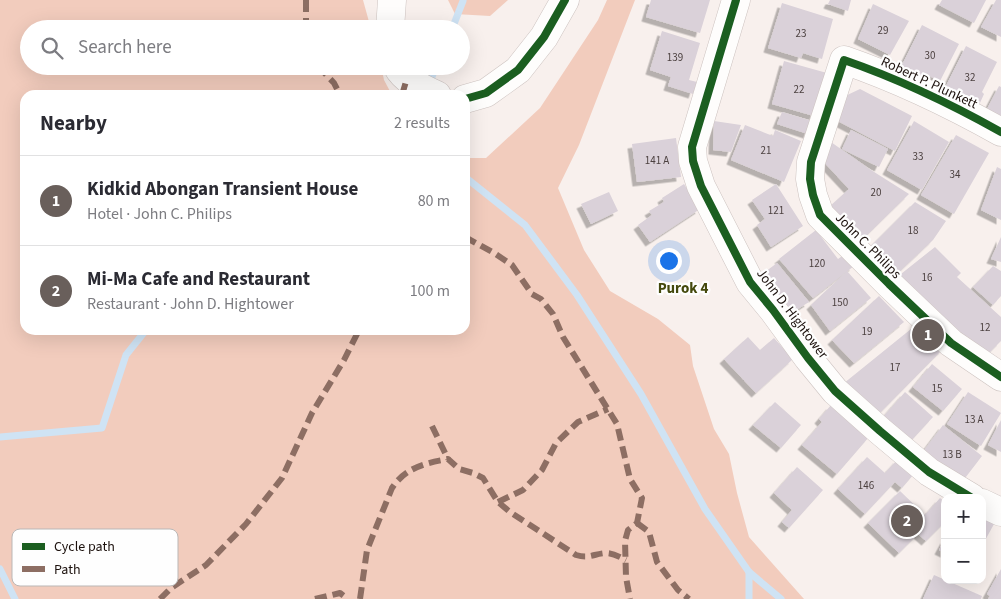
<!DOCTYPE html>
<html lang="en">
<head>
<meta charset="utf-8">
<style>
  :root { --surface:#fff; --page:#f2f2f3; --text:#2b2b33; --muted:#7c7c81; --line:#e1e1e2; --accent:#695f5b }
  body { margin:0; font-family:"Source Sans 3",sans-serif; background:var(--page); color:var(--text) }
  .controls { position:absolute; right:15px; bottom:15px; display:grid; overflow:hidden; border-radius:10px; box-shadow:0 5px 20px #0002 }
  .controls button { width:45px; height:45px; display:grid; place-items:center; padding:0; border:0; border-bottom:1px solid var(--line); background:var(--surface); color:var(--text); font:25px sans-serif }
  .you { position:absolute; left:668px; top:260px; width:18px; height:18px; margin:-12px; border:4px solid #fff; border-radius:50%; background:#1a73e8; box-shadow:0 0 0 8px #1a73e833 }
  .badge { display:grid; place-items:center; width:32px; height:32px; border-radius:50%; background:var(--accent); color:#fff; font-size:16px; font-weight:700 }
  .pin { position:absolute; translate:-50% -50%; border:2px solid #fff; box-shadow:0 1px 5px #0006 }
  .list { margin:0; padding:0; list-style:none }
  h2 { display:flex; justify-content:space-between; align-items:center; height:65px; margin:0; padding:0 20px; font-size:21px }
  h2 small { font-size:16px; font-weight:400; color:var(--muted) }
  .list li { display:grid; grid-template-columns:32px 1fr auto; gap:15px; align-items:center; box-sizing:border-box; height:90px; padding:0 20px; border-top:1px solid var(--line) }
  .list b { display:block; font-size:19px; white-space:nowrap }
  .list p { margin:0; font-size:16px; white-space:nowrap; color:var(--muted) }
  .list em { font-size:16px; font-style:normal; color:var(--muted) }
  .icon { flex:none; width:28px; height:28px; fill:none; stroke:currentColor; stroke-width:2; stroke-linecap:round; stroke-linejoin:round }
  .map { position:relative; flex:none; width:1001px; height:599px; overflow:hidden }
  .search { position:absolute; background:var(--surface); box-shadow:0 5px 20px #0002; left:20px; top:20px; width:450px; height:55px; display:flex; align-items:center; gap:12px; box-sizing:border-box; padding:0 18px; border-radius:28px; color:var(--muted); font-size:19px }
  .panel { position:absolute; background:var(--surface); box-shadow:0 5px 20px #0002; left:20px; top:90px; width:450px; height:245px; border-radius:15px }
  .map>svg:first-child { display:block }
</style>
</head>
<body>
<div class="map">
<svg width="1001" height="599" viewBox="0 0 1001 599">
  <defs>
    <filter id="shadow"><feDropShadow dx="-4.5" dy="4.5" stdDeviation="0" flood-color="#0004"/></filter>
  </defs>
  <rect width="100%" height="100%" fill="#f8f0ed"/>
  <g fill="#f2ccbd">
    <polygon points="0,0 363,0 371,29 29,29 29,66 381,66 384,80 392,95 25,95 25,330 465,330 465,158 486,158 540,108 598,20 607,0 635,0 579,145 558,188 584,250 610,291 658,319 690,345 693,366 714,429 729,454 737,493 749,537 804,599 0,599"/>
    <polygon points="448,0 508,0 490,16 455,14"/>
  </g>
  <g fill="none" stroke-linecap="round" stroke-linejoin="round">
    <g stroke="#cfe3f4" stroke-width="7">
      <polyline points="452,29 463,1"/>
      <polyline points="429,85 436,66"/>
      <polyline points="465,177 525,225 577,295 641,394 705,509 749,572 781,599"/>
      <polyline points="0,437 102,428 126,355 146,330"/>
      <polyline points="0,569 15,599"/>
      <polyline points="749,572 749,599"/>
    </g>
  </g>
  <g fill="#dad1d9" filter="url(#shadow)">
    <polygon points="651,0 710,0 700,33 646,17"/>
    <polygon points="830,0 851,0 848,11 828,4"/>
    <polygon points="942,0 986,0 974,23 939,5"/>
    <polygon points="996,0 1001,0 1001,37 981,27"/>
    <polygon points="782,3 833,19 822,59 803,53 801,58 768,48"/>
    <polygon points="873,4 909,21 890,55 858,39"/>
    <polygon points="922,25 959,44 940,81 927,75 925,79 901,67"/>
    <polygon points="662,31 700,43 689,80 697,82 693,94 668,86 671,77 650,70"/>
    <polygon points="966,46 997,62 982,92 984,94 975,114 943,92"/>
    <polygon points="784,61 827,73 814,116 772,104"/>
    <polygon points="999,86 1001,87 1001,119 986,111"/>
    <polygon points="860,89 912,116 895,151 834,119 843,97"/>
    <polygon points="782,112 812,121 808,134 777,124"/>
    <polygon points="714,121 741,125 731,152 713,150"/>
    <polygon points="914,121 949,142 922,190 887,170"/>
    <polygon points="745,125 773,136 775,130 801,141 784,182 731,160"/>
    <polygon points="851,130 888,149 879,167 842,149"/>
    <polygon points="956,135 989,153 954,214 921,195"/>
    <polygon points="676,138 681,177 637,182 632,144"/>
    <polygon points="828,140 871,170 909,194 860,242 827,209 849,189 822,160"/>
    <polygon points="997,167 1001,169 1001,220 981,210"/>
    <polygon points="684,184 700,209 650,242 638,225 652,215 649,211 664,202 662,198"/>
    <polygon points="776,184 803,226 771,247 757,225 765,219 752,200"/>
    <polygon points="609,192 618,211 591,224 581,204"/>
    <polygon points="915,202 946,221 933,240 896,275 867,250"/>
    <polygon points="816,230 838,259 845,254 854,266 813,298 779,259"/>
    <polygon points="1001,237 1001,262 991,259"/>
    <polygon points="935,247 961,273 957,277 1001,317 1001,341 984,358 896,278"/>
    <polygon points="777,263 809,302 790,314 761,275"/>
    <polygon points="993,266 1001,271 1001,296 993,305 973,287"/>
    <polygon points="847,271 871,298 830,331 811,305"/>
    <polygon points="879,296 904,322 854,363 832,340"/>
    <polygon points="916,325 943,349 877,416 843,384"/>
    <polygon points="748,337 760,350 774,338 793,359 756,393 724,359"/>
    <polygon points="932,364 962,389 943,411 913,387"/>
    <polygon points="905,392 933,417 911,441 883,417"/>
    <polygon points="968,392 1001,413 981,446 947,424"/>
    <polygon points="775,402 801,425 781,448 753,425"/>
    <polygon points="831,405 869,437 837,474 802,445 822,422 819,419"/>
    <polygon points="1001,420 1001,452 988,445"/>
    <polygon points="943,425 982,456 962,482 922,453"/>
    <polygon points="867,457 885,473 898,459 914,474 902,488 895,482 865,514 838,489"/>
    <polygon points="797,467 823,490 789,528 782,522 792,510 774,493"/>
    <polygon points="900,491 925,515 940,498 945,502 945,522 926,541 918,534 899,553 868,523"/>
    <polygon points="982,518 994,524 982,546"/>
    <polygon points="945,539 945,553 939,550"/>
    <polygon points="1001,569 1001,599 988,599 990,596 987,594"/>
    <polygon points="934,575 982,596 981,599 923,599"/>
  </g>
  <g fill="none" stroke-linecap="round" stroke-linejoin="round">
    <g stroke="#cdc3c0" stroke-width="29">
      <g id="street">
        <polyline points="736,0 692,147 693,161 701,186 750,282 773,310 808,358 835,391 880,431 929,472 972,498"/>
        <path d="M1001 132C951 104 899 79 844 60L811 162 810 179 813 195 820 215 889 284 951 343 1001 377"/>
        <polyline points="982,503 1001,512"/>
      </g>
    </g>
    <g stroke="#cdc3c0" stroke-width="29">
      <g id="primary">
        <polyline points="390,29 392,0"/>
        <path d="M397 66C404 80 423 89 437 95"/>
        <polyline points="465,99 486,93 518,70 544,37 565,0"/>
      </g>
    </g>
    <use href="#street" stroke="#fefdfc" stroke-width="28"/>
    <use href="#primary" stroke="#fefdfc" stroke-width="28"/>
    <g stroke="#8d6e63" stroke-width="6" stroke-dasharray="12 6" stroke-linecap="butt">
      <polyline points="306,0 306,29"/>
      <polyline points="318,66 334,83 340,95"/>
      <polyline points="402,95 407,78"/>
      <polyline points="465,237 494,253 512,265 532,294 541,299 553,314 563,337 617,424 630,479 642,498 637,523 628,530 625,541 626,577 630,599"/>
      <polyline points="432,426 448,459"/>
      <polyline points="498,502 523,490 542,470 556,443 578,422 608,409"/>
      <polyline points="637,523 649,532 657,562 678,590 689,599"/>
      <polyline points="160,599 171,588 206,565 246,524 282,478 312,413 344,360 359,330"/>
      <polyline points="315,599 340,593 348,599"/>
      <path d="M360 599 367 550 392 488C405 468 425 463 448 459L459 469 473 473 483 478 498 502 510 512 576 555C589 559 593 554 606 553 613 553 620 557 626 560"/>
    </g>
    <g stroke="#fefefe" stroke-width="11">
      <g id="cycleway">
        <polyline points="736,0 692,147 693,161 701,186 750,282 773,310 808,358 835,391 880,431 929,472 972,498"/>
        <polyline points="465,99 486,93 518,70 544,37 565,0"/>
        <path d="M1001 132C951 104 899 79 844 60L811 162 810 179 813 195 820 215 889 284 951 343 1001 377"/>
      </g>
    </g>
    <use href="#cycleway" stroke="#1b5e20" stroke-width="8"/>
  </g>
  <g text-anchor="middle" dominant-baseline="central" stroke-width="4.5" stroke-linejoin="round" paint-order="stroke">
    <g font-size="11" fill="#4c4140">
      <text x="883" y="30">29</text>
      <text x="801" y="33">23</text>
      <text x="930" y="55">30</text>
      <text x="675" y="57">139</text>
      <text x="970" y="77">32</text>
      <text x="799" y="89">22</text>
      <text x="766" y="150">21</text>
      <text x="918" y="156">33</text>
      <text x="657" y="160">141 A</text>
      <text x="955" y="174">34</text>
      <text x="876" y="192">20</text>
      <text x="776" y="210">121</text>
      <text x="913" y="230">18</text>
      <text x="817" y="263">120</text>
      <text x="927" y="277">16</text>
      <text x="840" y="302">150</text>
      <text x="985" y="327">12</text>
      <text x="867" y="331">19</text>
      <text x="895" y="367">17</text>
      <text x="937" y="388">15</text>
      <text x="974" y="419">13 A</text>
      <text x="952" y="454">13 B</text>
      <text x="866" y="485">146</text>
    </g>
    <g font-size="14" fill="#1c110d" stroke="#fefefe">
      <text transform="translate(929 83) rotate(25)">Robert P. Plunkett</text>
      <text transform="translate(868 246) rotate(45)">John C. Philips</text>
      <text transform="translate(792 314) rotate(53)">John D. Hightower</text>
    </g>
    <g font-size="15" font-weight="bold" fill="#44490d" stroke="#fefefe">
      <text x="683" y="288">Purok 4</text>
    </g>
  </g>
  <rect x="12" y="529" width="166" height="57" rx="8" fill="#fefefe" stroke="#bab7b6" stroke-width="1"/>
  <rect x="22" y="543" width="23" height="7" fill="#1b5e20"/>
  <rect x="22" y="566" width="23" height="6" fill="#8d6e63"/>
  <g font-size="14" fill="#1c110d">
    <text x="54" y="551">Cycle path</text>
    <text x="54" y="574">Path</text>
  </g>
</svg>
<div class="controls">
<button>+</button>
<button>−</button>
</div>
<div class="you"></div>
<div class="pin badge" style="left:928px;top:335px">1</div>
<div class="pin badge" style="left:907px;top:521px">2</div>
<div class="search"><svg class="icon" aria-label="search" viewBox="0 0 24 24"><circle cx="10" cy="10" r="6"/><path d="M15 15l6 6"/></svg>Search here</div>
<section class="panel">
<h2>Nearby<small>2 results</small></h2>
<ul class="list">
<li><span class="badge">1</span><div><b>Kidkid Abongan Transient House</b><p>Hotel · John C. Philips</p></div><em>80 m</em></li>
<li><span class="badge">2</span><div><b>Mi-Ma Cafe and Restaurant</b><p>Restaurant · John D. Hightower</p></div><em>100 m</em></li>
</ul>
</section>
</div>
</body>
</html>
